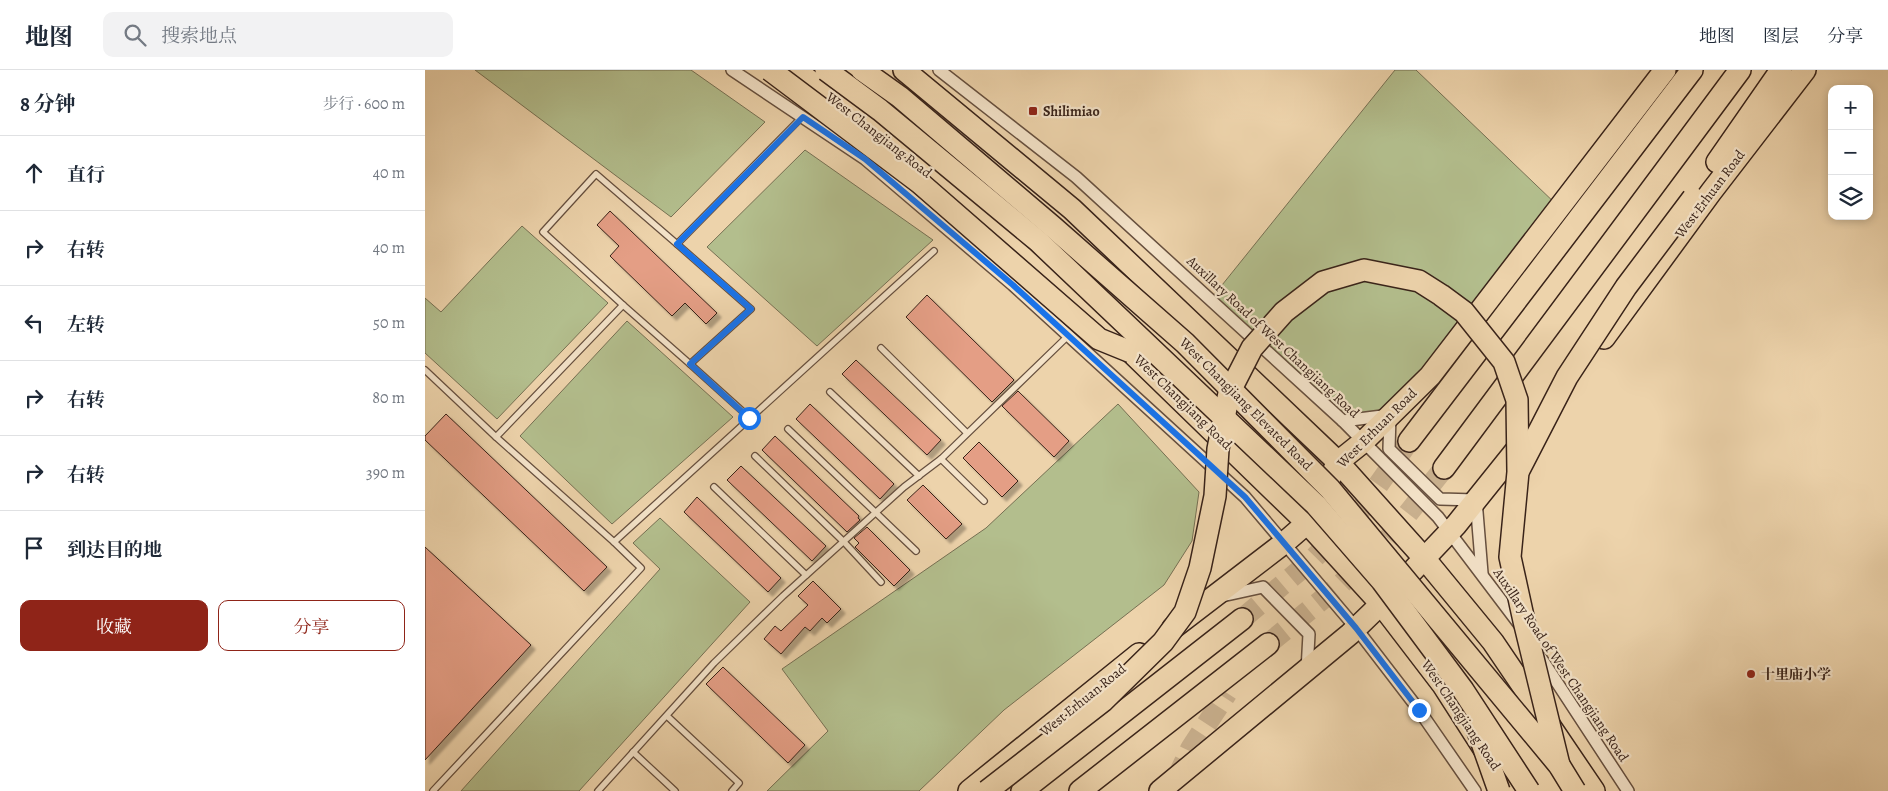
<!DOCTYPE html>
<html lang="zh">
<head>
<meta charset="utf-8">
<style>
  :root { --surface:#fff; --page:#f2f2f3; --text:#1f2937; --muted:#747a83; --line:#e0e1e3; --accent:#8f2418 }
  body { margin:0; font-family:Alegreya,"Noto Serif SC",serif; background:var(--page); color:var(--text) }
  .controls { position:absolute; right:15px; top:15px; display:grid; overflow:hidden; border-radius:10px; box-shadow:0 2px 8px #0003 }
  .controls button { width:45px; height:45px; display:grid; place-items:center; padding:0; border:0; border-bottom:1px solid var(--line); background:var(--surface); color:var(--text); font:25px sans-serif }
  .stop { position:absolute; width:15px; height:15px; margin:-11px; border:4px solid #1a73e8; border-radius:50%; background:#fff }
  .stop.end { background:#1a73e8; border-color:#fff; box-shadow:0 1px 5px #0008 }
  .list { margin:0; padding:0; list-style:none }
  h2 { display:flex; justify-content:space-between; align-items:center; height:65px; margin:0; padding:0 20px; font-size:21px }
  h2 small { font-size:16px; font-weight:400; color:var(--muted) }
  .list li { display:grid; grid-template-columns:32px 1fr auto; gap:15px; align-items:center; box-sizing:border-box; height:75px; padding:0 20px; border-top:1px solid var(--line) }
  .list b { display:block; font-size:19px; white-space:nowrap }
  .list em { font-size:16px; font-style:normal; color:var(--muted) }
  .actions { display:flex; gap:10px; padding:15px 20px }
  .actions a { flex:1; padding:11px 0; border:1px solid var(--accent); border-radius:10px; text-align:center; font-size:18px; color:var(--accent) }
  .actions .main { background:var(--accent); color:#fff }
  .icon { flex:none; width:28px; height:28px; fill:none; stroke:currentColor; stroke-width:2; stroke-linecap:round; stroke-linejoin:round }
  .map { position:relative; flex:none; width:1463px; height:721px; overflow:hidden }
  header { display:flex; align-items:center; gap:30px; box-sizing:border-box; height:70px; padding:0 25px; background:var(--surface); border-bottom:1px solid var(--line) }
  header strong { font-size:24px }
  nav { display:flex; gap:28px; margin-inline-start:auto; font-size:18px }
  .search { width:350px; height:45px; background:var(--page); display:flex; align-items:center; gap:12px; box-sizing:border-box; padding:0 18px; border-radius:10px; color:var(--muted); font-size:19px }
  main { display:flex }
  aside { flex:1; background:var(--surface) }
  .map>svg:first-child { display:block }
</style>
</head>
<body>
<header>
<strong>地图</strong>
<div class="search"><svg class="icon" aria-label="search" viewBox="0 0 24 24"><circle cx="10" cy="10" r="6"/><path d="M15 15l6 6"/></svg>搜索地点</div>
<nav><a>地图</a><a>图层</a><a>分享</a></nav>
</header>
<main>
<aside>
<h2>8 分钟<small>步行 · 600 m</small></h2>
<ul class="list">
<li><svg class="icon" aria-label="ahead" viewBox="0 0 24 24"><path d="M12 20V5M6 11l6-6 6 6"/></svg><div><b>直行</b></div><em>40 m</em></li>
<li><svg class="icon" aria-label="right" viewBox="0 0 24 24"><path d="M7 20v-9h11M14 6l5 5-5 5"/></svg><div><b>右转</b></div><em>40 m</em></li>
<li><svg class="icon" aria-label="left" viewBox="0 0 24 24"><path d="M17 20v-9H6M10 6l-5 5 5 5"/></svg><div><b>左转</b></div><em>50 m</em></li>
<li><svg class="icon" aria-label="right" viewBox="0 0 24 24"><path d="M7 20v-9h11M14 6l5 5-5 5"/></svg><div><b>右转</b></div><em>80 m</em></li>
<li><svg class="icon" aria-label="right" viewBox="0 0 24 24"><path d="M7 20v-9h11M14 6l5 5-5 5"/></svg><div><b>右转</b></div><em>390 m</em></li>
<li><svg class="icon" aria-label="arrive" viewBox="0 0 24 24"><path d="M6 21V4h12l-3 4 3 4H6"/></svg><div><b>到达目的地</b></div></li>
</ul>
<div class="actions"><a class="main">收藏</a><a>分享</a></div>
</aside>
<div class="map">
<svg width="1463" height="721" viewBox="0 0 1463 721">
  <defs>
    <filter id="shadow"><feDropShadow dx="4.5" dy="4.5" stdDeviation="1" flood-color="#0004"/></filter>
  </defs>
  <rect width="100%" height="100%" fill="#edd3ab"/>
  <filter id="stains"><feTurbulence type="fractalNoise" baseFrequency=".004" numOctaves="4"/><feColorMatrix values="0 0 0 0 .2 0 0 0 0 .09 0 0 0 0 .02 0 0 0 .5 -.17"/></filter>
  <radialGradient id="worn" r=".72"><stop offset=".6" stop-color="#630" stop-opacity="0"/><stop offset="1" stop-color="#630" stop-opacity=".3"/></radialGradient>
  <g fill="#b3be8d" stroke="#767053">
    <polygon points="50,0 266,0 340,52 246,147"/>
    <polygon points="970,0 991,0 1134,137 965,345 918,351 785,230"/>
    <polygon points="380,80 508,170 392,276 282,177"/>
    <polygon points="97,156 183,233 72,349 0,283 0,228 16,242"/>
    <polygon points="202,251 308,347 187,454 95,366"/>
    <polygon points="693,334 774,422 767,471 739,515 579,640 494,721 342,721 403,661 357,599 561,458"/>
    <polygon points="235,448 325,532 154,721 36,721 235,499 208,473"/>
  </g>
  <g fill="#e49e85" stroke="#392319" filter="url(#shadow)">
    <polygon points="185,141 292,243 281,254 260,233 247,246 185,186 194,176 172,155"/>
    <polygon points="502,225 589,310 567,332 481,247"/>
    <polygon points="431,290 516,370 502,385 417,304"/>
    <polygon points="593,321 644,371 629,387 577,336"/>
    <polygon points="385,334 469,414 455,429 371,349"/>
    <polygon points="21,344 182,497 159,521 0,370 0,366"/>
    <polygon points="350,366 434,446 433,448 435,450 422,462 337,380"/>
    <polygon points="554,372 593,411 577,427 538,388"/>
    <polygon points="316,396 401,476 387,491 302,410"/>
    <polygon points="498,415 537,454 521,469 482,430"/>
    <polygon points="272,427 356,508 343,522 259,442"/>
    <polygon points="442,457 485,500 469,516 430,477 434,473 429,468"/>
    <polygon points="0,477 106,575 0,690"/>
    <polygon points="388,511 416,539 402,553 397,548 385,561 380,557 356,584 339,569 350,556 356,561 383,535 373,526"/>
    <polygon points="298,597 380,675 363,693 281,614"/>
  </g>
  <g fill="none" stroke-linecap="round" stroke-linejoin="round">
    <g stroke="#c9b08e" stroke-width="21" stroke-dasharray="21 11" stroke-linecap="butt">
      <polyline points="817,549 888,489 935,441 984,371"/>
      <polyline points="843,574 915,515 963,469 1019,398"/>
      <polyline points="751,710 766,678 802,623"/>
    </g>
    <g stroke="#664f3e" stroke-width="8">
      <g id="lane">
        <polyline points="198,235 265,294 326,239 252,174"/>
        <polyline points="456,278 542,363"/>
        <polyline points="265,294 325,348"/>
        <polyline points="0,300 71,367 198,235 118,162 171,104 252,174 377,47"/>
        <polyline points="405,322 494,406"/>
        <polyline points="363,359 491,481"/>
        <polyline points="71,367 189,472"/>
        <polyline points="330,386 419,472 456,512"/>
        <polyline points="516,389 559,431"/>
        <polyline points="289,417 381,505"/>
        <polyline points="242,646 314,713 307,721"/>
        <polyline points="208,682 250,721"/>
        <polyline points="8,721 216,498 189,472 509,181"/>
        <polyline points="173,721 289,593 358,526 479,417 516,389 643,266"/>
      </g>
    </g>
    <g stroke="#664f3e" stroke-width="14">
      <g id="street">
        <polyline points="307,0 440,89 588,215 820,427 931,558 994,640 1050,721"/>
        <polyline points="514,0 651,107 918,351 1013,447 1094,554"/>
        <polyline points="918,351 965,345 964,379 1015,429 1051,430 1057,503"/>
        <polyline points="797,526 838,517 884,564 882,600"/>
        <polyline points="1112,582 1203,721"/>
      </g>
    </g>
    <g stroke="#392319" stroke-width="24">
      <g id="highway">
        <polyline points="370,0 438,50 606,188 706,282 882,453 956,534 1018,615 1086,721"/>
        <polyline points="479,0 647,139 913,392 999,488 1068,572 1169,721"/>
        <polyline points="1292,92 1356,0"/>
        <polyline points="1179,268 1286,122 1380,0"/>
        <polyline points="984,371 1267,0"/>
        <polyline points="1019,398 1315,0"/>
        <polyline points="748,558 859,473 882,453 913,392 938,372 1005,306 1240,0"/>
        <polyline points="544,721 714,584"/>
        <polyline points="597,721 817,549"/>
        <polyline points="655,721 843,574"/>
        <polyline points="735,721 925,564 956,534 1031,455 1100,369"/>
      </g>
    </g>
    <use href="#lane" stroke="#f3e2c8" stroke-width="5.5"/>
    <use href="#street" stroke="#f3e2c8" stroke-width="11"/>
    <use href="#highway" stroke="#edd3ab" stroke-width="21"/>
    <g stroke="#392319" stroke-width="24" stroke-linecap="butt">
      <g id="highway-bridge">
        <polyline points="345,0 495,113 674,269 706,282"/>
        <polyline points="401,0 455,40 613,171 891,435 957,511 1038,620 1104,721"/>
        <polyline points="437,0 475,27 628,157 760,273 905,419 1134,695 1150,721"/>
        <polyline points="1094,400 1142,307 1201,217 1268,128"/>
        <polyline points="1050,653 1074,721"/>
        <polyline points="562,721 678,631 738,572 760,542 775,498 790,426 793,379 804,323 827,278 859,242 898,212 939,200 994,211 1016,225 1039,242 1079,292 1092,330 1093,402 1085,487 1099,551 1134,695"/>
      </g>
    </g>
    <use href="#highway-bridge" stroke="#edd3ab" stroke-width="21"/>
  </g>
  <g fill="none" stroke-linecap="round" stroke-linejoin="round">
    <polyline stroke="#1a73e8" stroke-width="6" points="324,348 265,294 326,239 252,174 378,47 440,89 588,215 820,427 931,558 994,640"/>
  </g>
  <g fill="#8f2418" stroke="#f3e2c8" stroke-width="2">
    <rect x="603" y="36" width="10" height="10" rx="2.5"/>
    <circle cx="1326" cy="604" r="5"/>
  </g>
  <g text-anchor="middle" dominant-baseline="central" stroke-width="4.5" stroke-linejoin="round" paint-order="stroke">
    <g font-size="14" font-weight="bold" fill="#392319" stroke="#f3e2c8" text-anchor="start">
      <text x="618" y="41">Shilimiao</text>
      <text x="1336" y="604">十里庙小学</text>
    </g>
    <g font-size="14" fill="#392319" stroke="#f3e2c8">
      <text transform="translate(454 65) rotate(38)">West Changjiang Road</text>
      <text transform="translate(1285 124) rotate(-53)">West Erhuan Road</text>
      <text transform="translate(848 267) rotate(43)">Auxillary Road of West Changjiang Road</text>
      <text transform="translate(758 332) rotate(44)">West Changjiang Road</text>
      <text transform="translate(821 334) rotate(45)">West Changjiang Elevated Road</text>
      <text transform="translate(952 358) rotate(-45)">West Erhuan Road</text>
      <text transform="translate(1136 595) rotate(56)">Auxillary Road of West Changjiang Road</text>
      <text transform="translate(658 630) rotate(-39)">West Erhuan Road</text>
      <text transform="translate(1036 645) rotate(56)">West Changjiang Road</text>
    </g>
  </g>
  <rect width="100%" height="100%" filter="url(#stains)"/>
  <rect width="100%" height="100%" fill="url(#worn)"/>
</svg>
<div class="controls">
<button>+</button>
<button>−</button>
<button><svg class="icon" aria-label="layers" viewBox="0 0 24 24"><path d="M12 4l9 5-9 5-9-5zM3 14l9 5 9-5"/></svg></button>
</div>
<div class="stop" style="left:324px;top:348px"></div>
<div class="stop end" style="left:994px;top:640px"></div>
</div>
</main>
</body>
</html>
